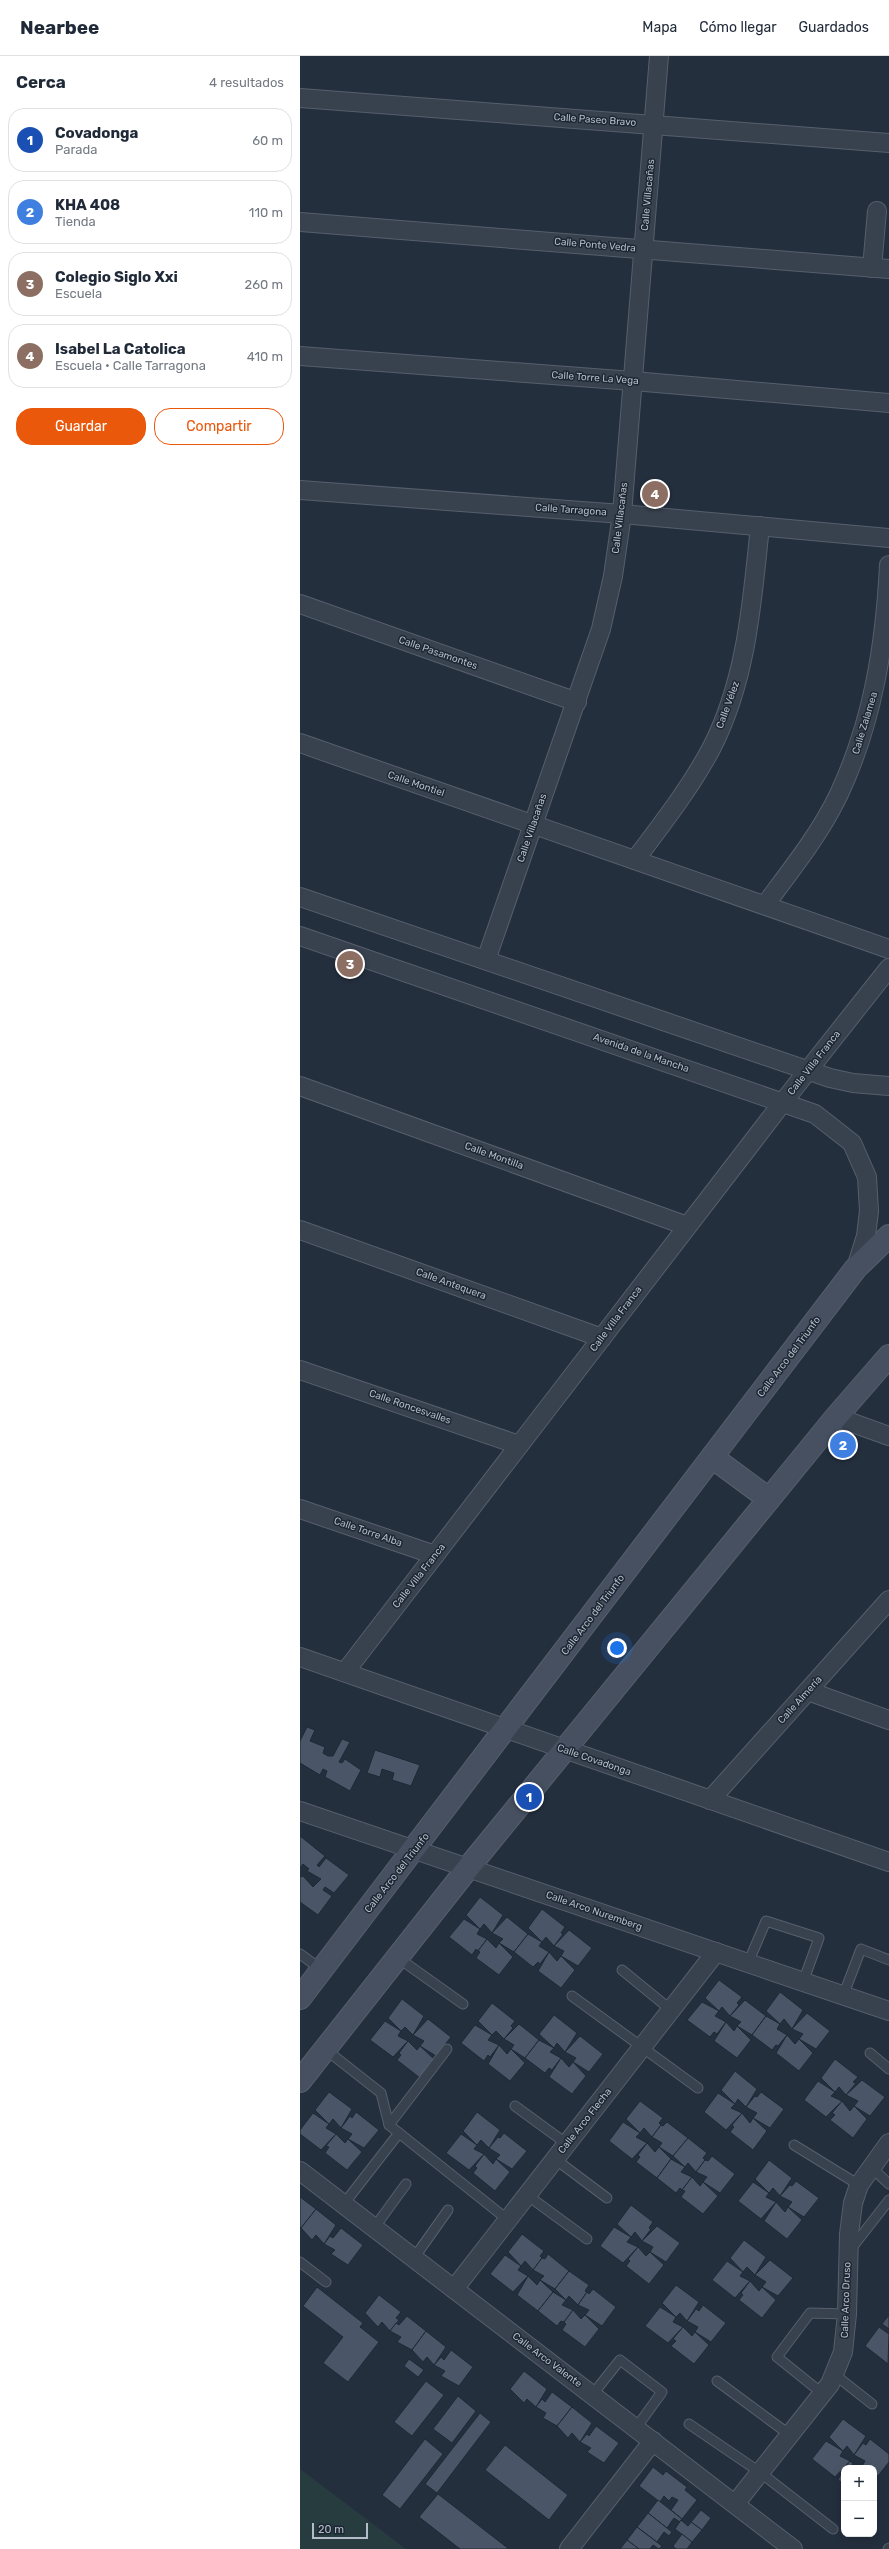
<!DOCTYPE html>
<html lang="es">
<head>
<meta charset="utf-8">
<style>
  :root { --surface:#fff; --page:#f6f6f7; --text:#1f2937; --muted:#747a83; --line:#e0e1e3; --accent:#ea580c }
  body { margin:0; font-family:Rubik,sans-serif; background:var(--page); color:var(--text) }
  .controls { position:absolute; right:12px; bottom:12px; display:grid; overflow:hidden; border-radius:8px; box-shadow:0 2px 10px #0003 }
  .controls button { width:36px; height:36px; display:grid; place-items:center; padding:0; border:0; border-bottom:1px solid var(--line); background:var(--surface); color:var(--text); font:20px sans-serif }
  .scale { position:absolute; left:12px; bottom:10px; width:56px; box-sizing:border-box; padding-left:4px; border:2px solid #b4bcc9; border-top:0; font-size:11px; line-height:14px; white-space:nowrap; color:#b4bcc9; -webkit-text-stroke:3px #1d2633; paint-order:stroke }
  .you { position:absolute; left:317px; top:1592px; width:14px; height:14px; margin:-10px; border:3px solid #fff; border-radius:50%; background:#1a73e8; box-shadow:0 0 0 6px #1a73e833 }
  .badge { display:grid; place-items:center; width:26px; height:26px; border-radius:50%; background:var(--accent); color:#fff; font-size:13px; font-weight:700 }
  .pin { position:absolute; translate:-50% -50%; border:2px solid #fff; box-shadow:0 1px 4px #0006 }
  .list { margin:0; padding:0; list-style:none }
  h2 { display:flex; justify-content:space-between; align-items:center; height:52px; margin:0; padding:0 16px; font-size:17px }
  h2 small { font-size:13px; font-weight:400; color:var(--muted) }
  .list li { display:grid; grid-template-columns:26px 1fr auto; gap:12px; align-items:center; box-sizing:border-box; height:64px; margin:0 8px 8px; padding:0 8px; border:1px solid var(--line); border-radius:16px }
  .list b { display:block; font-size:15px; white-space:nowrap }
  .list p { margin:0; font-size:13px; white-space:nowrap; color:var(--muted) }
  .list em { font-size:13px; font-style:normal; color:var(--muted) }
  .actions { display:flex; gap:8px; padding:12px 16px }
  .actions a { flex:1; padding:9px 0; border:1px solid var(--accent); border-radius:16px; text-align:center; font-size:14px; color:var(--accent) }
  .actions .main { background:var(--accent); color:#fff }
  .map { position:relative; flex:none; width:589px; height:2493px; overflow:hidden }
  header { display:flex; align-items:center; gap:24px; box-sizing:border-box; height:56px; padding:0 20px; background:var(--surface); border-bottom:1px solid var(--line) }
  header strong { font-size:19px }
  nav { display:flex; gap:22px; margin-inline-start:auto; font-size:14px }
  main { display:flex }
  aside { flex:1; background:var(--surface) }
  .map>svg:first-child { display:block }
</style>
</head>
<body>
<header>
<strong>Nearbee</strong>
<nav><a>Mapa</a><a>Cómo llegar</a><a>Guardados</a></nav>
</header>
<main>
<aside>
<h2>Cerca<small>4 resultados</small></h2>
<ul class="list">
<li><span class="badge" style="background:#1a4fb4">1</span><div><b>Covadonga</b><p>Parada</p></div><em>60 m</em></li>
<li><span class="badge" style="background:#3f7fe0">2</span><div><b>KHA 408</b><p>Tienda</p></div><em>110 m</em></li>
<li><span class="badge" style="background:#8d6e63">3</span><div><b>Colegio Siglo Xxi</b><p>Escuela</p></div><em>260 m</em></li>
<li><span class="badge" style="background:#8d6e63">4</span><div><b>Isabel La Catolica</b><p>Escuela · Calle Tarragona</p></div><em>410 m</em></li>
</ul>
<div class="actions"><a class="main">Guardar</a><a>Compartir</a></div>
</aside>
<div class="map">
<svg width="589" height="2493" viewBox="0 0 589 2493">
  <rect width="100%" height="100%" fill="#242f3e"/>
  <polygon fill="#263c3f" points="0,2413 106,2493 0,2493"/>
  <g fill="#4a5667" stroke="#1f2835">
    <polygon points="7,1671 15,1674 10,1685 25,1691 23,1697 28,1700 33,1700 42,1683 50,1686 39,1706 42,1707 45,1703 61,1714 50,1735 25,1721 27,1715 23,1713 20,1719 0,1707 0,1685"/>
    <polygon points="75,1694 120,1709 111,1730 92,1724 94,1717 82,1713 80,1721 67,1717"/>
    <polygon points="0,1780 25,1800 17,1809 19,1811 26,1802 49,1819 34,1837 25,1831 23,1834 32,1840 18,1859 0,1846 0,1821 3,1820 13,1831 21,1823 7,1815 9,1813 3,1808 0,1812"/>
    <polygon points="180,1841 203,1859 192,1877 184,1868 180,1873 166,1859"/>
    <polygon points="242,1853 265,1871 261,1877 263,1878 254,1890 246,1881 242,1886 228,1872"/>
    <polygon points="207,1861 228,1878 214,1896 199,1887 203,1883 192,1877"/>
    <polygon points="164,1863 180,1873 177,1878 187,1883 178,1895 176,1893 172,1899 149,1881"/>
    <polygon points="269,1874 292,1892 278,1910 261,1900 264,1895 254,1890"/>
    <polygon points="228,1878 242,1886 239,1890 249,1896 240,1908 238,1906 233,1911 214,1896"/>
    <polygon points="187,1883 196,1892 199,1887 213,1901 199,1919 176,1902 180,1896 178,1895"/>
    <polygon points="249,1896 257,1905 261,1900 275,1914 261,1932 238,1915"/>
    <polygon points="419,1924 442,1941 437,1947 439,1949 430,1960 422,1951 419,1955 405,1942"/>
    <polygon points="480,1936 503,1954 492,1973 484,1963 480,1968 466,1955"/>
    <polygon points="102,1943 124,1960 113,1979 105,1971 101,1975 88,1962"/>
    <polygon points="445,1944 466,1960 452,1979 437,1970 441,1966 430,1960"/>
    <polygon points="402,1946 419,1955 415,1960 426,1966 417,1978 414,1976 410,1981 387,1964"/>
    <polygon points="192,1947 215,1965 211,1970 213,1972 204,1983 196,1975 192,1979 178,1965"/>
    <polygon points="507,1957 530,1975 516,1993 499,1983 503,1978 492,1973"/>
    <polygon points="254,1959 277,1977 265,1996 257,1987 254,1992 239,1978"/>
    <polygon points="466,1960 480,1968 477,1973 487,1979 478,1990 476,1989 472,1994 452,1979"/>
    <polygon points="128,1963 151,1981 136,2000 120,1990 124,1985 113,1979"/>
    <polygon points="85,1965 101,1975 98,1980 108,1985 93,2001 70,1984"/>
    <polygon points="426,1966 434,1975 437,1970 451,1984 437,2002 414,1985"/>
    <polygon points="219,1968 239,1984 225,2002 211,1993 214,1989 204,1983"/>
    <polygon points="175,1969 192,1979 188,1984 199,1989 190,2001 188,1999 184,2005 161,1987"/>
    <polygon points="487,1979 495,1988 499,1983 513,1997 499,2015 476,1997"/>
    <polygon points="280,1980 303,1998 289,2016 273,2006 276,2002 265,1996"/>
    <polygon points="239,1984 254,1992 250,1996 261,2002 252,2014 249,2012 245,2017 225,2002"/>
    <polygon points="108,1985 117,1994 120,1990 134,2003 120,2022 97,2004 101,1999 99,1997"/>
    <polygon points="199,1989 207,1998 211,1993 225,2007 210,2025 188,2008"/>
    <polygon points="261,2002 269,2011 273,2006 286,2020 272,2038 249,2021"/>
    <polygon points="535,2003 558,2021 553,2026 556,2027 546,2039 539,2031 535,2036 521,2022"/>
    <polygon points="435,2015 457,2033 446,2051 438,2043 435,2048 421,2034"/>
    <polygon points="562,2024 585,2041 570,2060 554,2050 558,2045 546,2039"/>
    <polygon points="518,2025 535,2036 531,2040 542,2045 526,2061 504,2044"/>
    <polygon points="29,2036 52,2053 41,2072 33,2063 29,2068 15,2054"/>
    <polygon points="461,2036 484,2053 470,2072 453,2062 457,2057 446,2051 455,2040 457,2041"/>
    <polygon points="418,2037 435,2048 431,2052 442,2057 426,2074 404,2056"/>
    <polygon points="340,2045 363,2062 359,2067 361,2069 352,2081 344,2072 340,2077 326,2063"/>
    <polygon points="542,2045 550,2055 554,2050 567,2063 553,2082 530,2064 535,2059 532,2057"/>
    <polygon points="56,2056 79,2074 64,2092 48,2083 52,2078 41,2072 50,2060 52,2062"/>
    <polygon points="177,2056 200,2074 189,2092 181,2084 177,2089 163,2075"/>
    <polygon points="13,2057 29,2068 26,2072 36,2078 21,2094 0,2078 0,2074"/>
    <polygon points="442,2057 450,2067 453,2062 467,2075 453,2094 430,2076 434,2071 432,2069"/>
    <polygon points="323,2066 340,2077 336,2081 347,2087 332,2103 309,2085"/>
    <polygon points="367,2066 388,2082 373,2100 359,2091 362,2087 352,2081 361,2069 363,2070"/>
    <polygon points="204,2077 227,2095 212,2113 196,2103 200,2099 189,2092 198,2081 200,2082"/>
    <polygon points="36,2078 45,2087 48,2083 62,2096 47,2114 25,2097 29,2091 26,2090"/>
    <polygon points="161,2078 177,2089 174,2093 184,2098 169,2114 146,2097"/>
    <polygon points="388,2082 407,2097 403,2102 405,2104 396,2116 388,2107 385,2111 373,2100"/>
    <polygon points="347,2087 355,2096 359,2091 371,2103 357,2122 336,2106 340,2101 338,2099"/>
    <polygon points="184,2098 193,2108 196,2103 210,2116 195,2135 173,2117 177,2112 175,2110"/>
    <polygon points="412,2100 435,2118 420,2137 403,2126 407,2121 396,2116 405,2104 408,2105"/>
    <polygon points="371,2103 385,2111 381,2116 392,2121 382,2134 380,2132 376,2137 357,2122"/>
    <polygon points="469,2104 492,2122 480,2140 473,2132 469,2137 455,2123"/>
    <polygon points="392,2121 400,2130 403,2126 418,2140 403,2158 381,2141 385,2135 382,2134"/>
    <polygon points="496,2125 519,2142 504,2161 488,2151 492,2146 480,2140 490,2129 492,2130"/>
    <polygon points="453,2126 469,2137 466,2141 476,2146 461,2163 438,2145"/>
    <polygon points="0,2141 16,2153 1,2172 0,2171"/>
    <polygon points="476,2146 485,2156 488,2151 502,2164 487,2183 464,2165"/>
    <polygon points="331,2149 353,2166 349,2172 351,2173 342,2185 335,2176 331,2181 317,2168"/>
    <polygon points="16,2153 36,2169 24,2188 16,2179 12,2184 1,2172"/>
    <polygon points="357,2170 380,2187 366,2206 350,2196 353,2191 342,2185"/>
    <polygon points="314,2171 331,2181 327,2186 338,2191 323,2207 300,2190"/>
    <polygon points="41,2172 63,2189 48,2209 31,2198 35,2194 24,2188 30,2180 33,2182"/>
    <polygon points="222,2178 244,2195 240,2200 242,2202 233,2214 225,2205 221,2210 208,2196"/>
    <polygon points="444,2184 466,2201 455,2219 447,2211 443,2216 430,2202"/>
    <polygon points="338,2191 346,2200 350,2196 364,2209 349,2228 326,2210 330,2205 328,2203"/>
    <polygon points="248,2198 269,2215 255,2233 240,2224 244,2220 233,2214 242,2202 245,2203"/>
    <polygon points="205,2199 221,2210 218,2214 228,2220 213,2236 190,2218"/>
    <polygon points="470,2204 493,2222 478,2240 462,2231 466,2226 455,2219"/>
    <polygon points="427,2205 443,2216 440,2220 450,2225 435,2242 412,2224"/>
    <polygon points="269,2215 289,2229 285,2235 287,2236 278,2249 269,2240 266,2244 255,2233"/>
    <polygon points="228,2220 237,2229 240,2224 253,2236 238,2255 217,2239"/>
    <polygon points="450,2225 459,2235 462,2231 476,2244 462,2262 439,2244 443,2239 441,2237"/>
    <polygon points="376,2229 399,2246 387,2265 380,2257 376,2261 362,2247"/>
    <polygon points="17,2231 63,2267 60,2271 79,2286 48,2326 23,2307 43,2281 3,2250"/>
    <polygon points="293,2233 316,2251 302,2270 285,2259 289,2254 278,2249 287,2236 289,2238"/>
    <polygon points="253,2236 266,2244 262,2249 273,2254 264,2266 261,2265 257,2270 238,2255"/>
    <polygon points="79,2239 101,2256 96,2262 99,2264 90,2275 82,2266 78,2271 65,2257"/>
    <polygon points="403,2249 426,2267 411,2286 395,2276 398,2271 387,2265 396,2253 399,2255"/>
    <polygon points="360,2251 376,2261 373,2266 383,2271 368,2287 345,2270"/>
    <polygon points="273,2254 281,2263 285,2259 299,2273 285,2291 262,2274 266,2268 264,2266"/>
    <polygon points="589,2259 589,2273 582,2268"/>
    <polygon points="107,2260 126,2275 112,2294 97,2286 101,2281 90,2275 96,2267 99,2269"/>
    <polygon points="383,2271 392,2280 395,2276 409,2289 394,2308 371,2290 376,2285 373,2283"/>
    <polygon points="579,2271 589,2278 588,2308 565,2290"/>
    <polygon points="126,2275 146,2291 134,2309 127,2301 123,2306 112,2294"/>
    <polygon points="151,2294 173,2311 159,2330 141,2320 145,2315 134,2309 141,2301 144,2304"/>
    <polygon points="109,2303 124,2314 118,2321 104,2310"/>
    <polygon points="224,2315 247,2333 236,2351 227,2343 224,2347 210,2333"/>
    <polygon points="126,2325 144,2339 112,2380 94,2366"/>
    <polygon points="252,2336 272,2351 257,2370 243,2362 246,2357 236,2351 242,2343 245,2346"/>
    <polygon points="158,2340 176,2355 152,2387 133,2373"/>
    <polygon points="272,2351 292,2367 280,2386 272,2377 268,2382 257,2370"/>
    <polygon points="180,2357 191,2366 137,2437 125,2428"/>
    <polygon points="543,2363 566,2380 554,2399 547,2390 543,2395 529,2381"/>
    <polygon points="296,2370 319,2387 304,2407 287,2396 291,2392 280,2386 287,2378 289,2380"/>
    <polygon points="125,2383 143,2398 100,2453 82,2439"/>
    <polygon points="570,2383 589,2398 589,2406 578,2420 574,2416 574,2412 562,2410 565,2405 554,2399 563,2387 566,2389"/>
    <polygon points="526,2385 543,2395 540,2400 550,2405 535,2421 512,2403"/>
    <polygon points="205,2389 268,2439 249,2464 185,2414"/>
    <polygon points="550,2405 553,2407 552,2409 556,2412 544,2412"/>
    <polygon points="353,2411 363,2419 366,2415 387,2431 385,2434 397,2444 382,2463 371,2454 378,2444 372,2441 369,2445 364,2440 360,2446 339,2430"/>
    <polygon points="544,2412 544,2428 538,2424"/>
    <polygon points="138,2438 209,2493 160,2493 119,2461"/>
    <polygon points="358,2444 382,2463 380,2466 374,2462 367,2472 348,2457"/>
    <polygon points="401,2454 411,2462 402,2474 391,2466"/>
    <polygon points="348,2457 372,2476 369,2480 364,2476 357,2486 337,2471"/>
    <polygon points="381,2464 388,2470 391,2466 402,2474 392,2486 375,2473"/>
    <polygon points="337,2471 362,2490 359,2493 353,2489 350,2493 339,2493 327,2484"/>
    <polygon points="382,2478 392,2486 387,2493 376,2493 373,2490"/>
    <polygon points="327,2484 339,2493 320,2493"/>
  </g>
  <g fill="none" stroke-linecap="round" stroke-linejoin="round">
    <g stroke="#565f6c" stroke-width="11">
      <g id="lane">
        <polyline points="0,1898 22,1914"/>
        <polyline points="97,1901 163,1948"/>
        <polyline points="448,1907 466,1865 519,1882 503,1926"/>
        <polyline points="322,1914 371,1954"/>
        <polyline points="272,1940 398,2032"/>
        <polyline points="543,1940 561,1893 589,1904"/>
        <polyline points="25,1993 81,2037 89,2069 208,2164"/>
        <polyline points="570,1997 589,2013"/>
        <polyline points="215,2050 267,2088"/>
        <polyline points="89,2069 147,1993"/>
        <polyline points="494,2089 559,2129"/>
        <polyline points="255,2103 307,2142"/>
        <polyline points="571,2111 589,2128"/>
        <polyline points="227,2139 287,2183"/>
        <polyline points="43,2149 99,2077"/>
        <polyline points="74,2172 106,2128"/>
        <polyline points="551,2193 589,2144"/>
        <polyline points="114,2202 148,2154"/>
        <polyline points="0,2206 26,2226"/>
        <polyline points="534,2318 572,2348"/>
        <polyline points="417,2325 490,2379"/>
        <polyline points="523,2338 477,2301 510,2257 547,2258"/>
        <polyline points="292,2339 320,2304 362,2336 336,2372"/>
        <polyline points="389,2368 461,2417 533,2473"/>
        <polyline points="588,2493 589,2492"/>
      </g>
    </g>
    <g stroke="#565f6c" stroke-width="20">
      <g id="street">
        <polyline points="0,42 589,87"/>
        <polyline points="0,166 589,213"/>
        <polyline points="572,212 577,155"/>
        <polyline points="0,300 333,325 589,347"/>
        <polyline points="0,434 322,458 589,482"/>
        <polyline points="0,548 277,646"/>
        <polyline points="0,687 589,893"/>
        <path d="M335 804C362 768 391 731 412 691 447 622 452 546 460 470"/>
        <polyline points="0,841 530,1022 553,1027 589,1030"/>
        <path d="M465 849C491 814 520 778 539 738 573 665 585 589 589 509"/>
        <polyline points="0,880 515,1058 552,1087 567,1121 569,1155 566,1180 556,1212"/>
        <polyline points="186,904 301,573 313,520 322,458 359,0"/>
        <polyline points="0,1030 387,1170"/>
        <polyline points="0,1174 302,1282"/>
        <polyline points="0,1314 219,1389"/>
        <polyline points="536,1361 589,1380"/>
        <polyline points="0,1453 135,1499"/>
        <polyline points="0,1601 589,1806"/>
        <polyline points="45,1616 483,1046 589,912"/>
        <polyline points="508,1635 589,1664"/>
        <polyline points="410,1744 589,1544"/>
        <polyline points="0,1755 589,1955"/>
        <polyline points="0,2115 493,2493"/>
        <polyline points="154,2233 416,1896"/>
        <polyline points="435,2448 530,2328 543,2296 547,2258 549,2178 553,2147 559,2129 589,2087"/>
        <polyline points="269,2493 353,2385"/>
      </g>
    </g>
    <g stroke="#565f6c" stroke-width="24">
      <g id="secondary">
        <polyline points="412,1401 469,1443"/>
        <polyline points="0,1942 556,1212 589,1180"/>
        <polyline points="0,2025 168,1812 536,1361 589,1300"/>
      </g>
    </g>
    <use href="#lane" stroke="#38414e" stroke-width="9"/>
    <use href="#street" stroke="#38414e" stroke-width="18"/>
    <use href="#secondary" stroke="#465061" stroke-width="22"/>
  </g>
  <g text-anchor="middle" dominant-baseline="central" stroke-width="3" stroke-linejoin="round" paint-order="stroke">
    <g font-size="10" fill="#b4bcc9" stroke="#1d2633">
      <text transform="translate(295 64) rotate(4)">Calle Paseo Bravo</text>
      <text transform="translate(348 139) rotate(-85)">Calle Villacañas</text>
      <text transform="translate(295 189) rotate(5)">Calle Ponte Vedra</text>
      <text transform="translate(295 322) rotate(4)">Calle Torre La Vega</text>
      <text transform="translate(271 454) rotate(4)">Calle Tarragona</text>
      <text transform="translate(320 462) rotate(-83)">Calle Villacañas</text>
      <text transform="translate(138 597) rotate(19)">Calle Pasamontes</text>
      <text transform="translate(428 649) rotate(-70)">Calle Vélez</text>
      <text transform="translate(565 667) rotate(-73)">Calle Zalamea</text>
      <text transform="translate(116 728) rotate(19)">Calle Montiel</text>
      <text transform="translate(232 772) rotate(-71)">Calle Villacañas</text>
      <text transform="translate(341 997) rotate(19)">Avenida de la Mancha</text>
      <text transform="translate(514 1007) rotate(-52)">Calle Villa Franca</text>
      <text transform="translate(194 1100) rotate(20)">Calle Montilla</text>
      <text transform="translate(151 1228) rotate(20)">Calle Antequera</text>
      <text transform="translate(316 1263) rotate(-53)">Calle Villa Franca</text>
      <text transform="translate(489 1301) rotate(-53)">Calle Arco del Triunfo</text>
      <text transform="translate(110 1351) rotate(19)">Calle Roncesvalles</text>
      <text transform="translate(68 1476) rotate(19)">Calle Torre Alba</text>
      <text transform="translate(119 1520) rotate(-52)">Calle Villa Franca</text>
      <text transform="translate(293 1559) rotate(-53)">Calle Arco del Triunfo</text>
      <text transform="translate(500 1644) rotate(-48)">Calle Almería</text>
      <text transform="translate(294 1704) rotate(19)">Calle Covadonga</text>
      <text transform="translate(97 1817) rotate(-52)">Calle Arco del Triunfo</text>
      <text transform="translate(294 1855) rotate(19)">Calle Arco Nuremberg</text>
      <text transform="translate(285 2065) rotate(-52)">Calle Arco Flecha</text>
      <text transform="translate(546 2244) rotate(-88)">Calle Arco Druso</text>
      <text transform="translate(247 2304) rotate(37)">Calle Arco Valente</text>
    </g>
  </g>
</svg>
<div class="controls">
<button>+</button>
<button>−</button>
</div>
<div class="scale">20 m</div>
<div class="you"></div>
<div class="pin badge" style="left:229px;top:1741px;background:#1a4fb4">1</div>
<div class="pin badge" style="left:543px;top:1389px;background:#3f7fe0">2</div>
<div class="pin badge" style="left:50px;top:908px;background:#8d6e63">3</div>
<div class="pin badge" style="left:355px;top:438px;background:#8d6e63">4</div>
</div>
</main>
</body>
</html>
